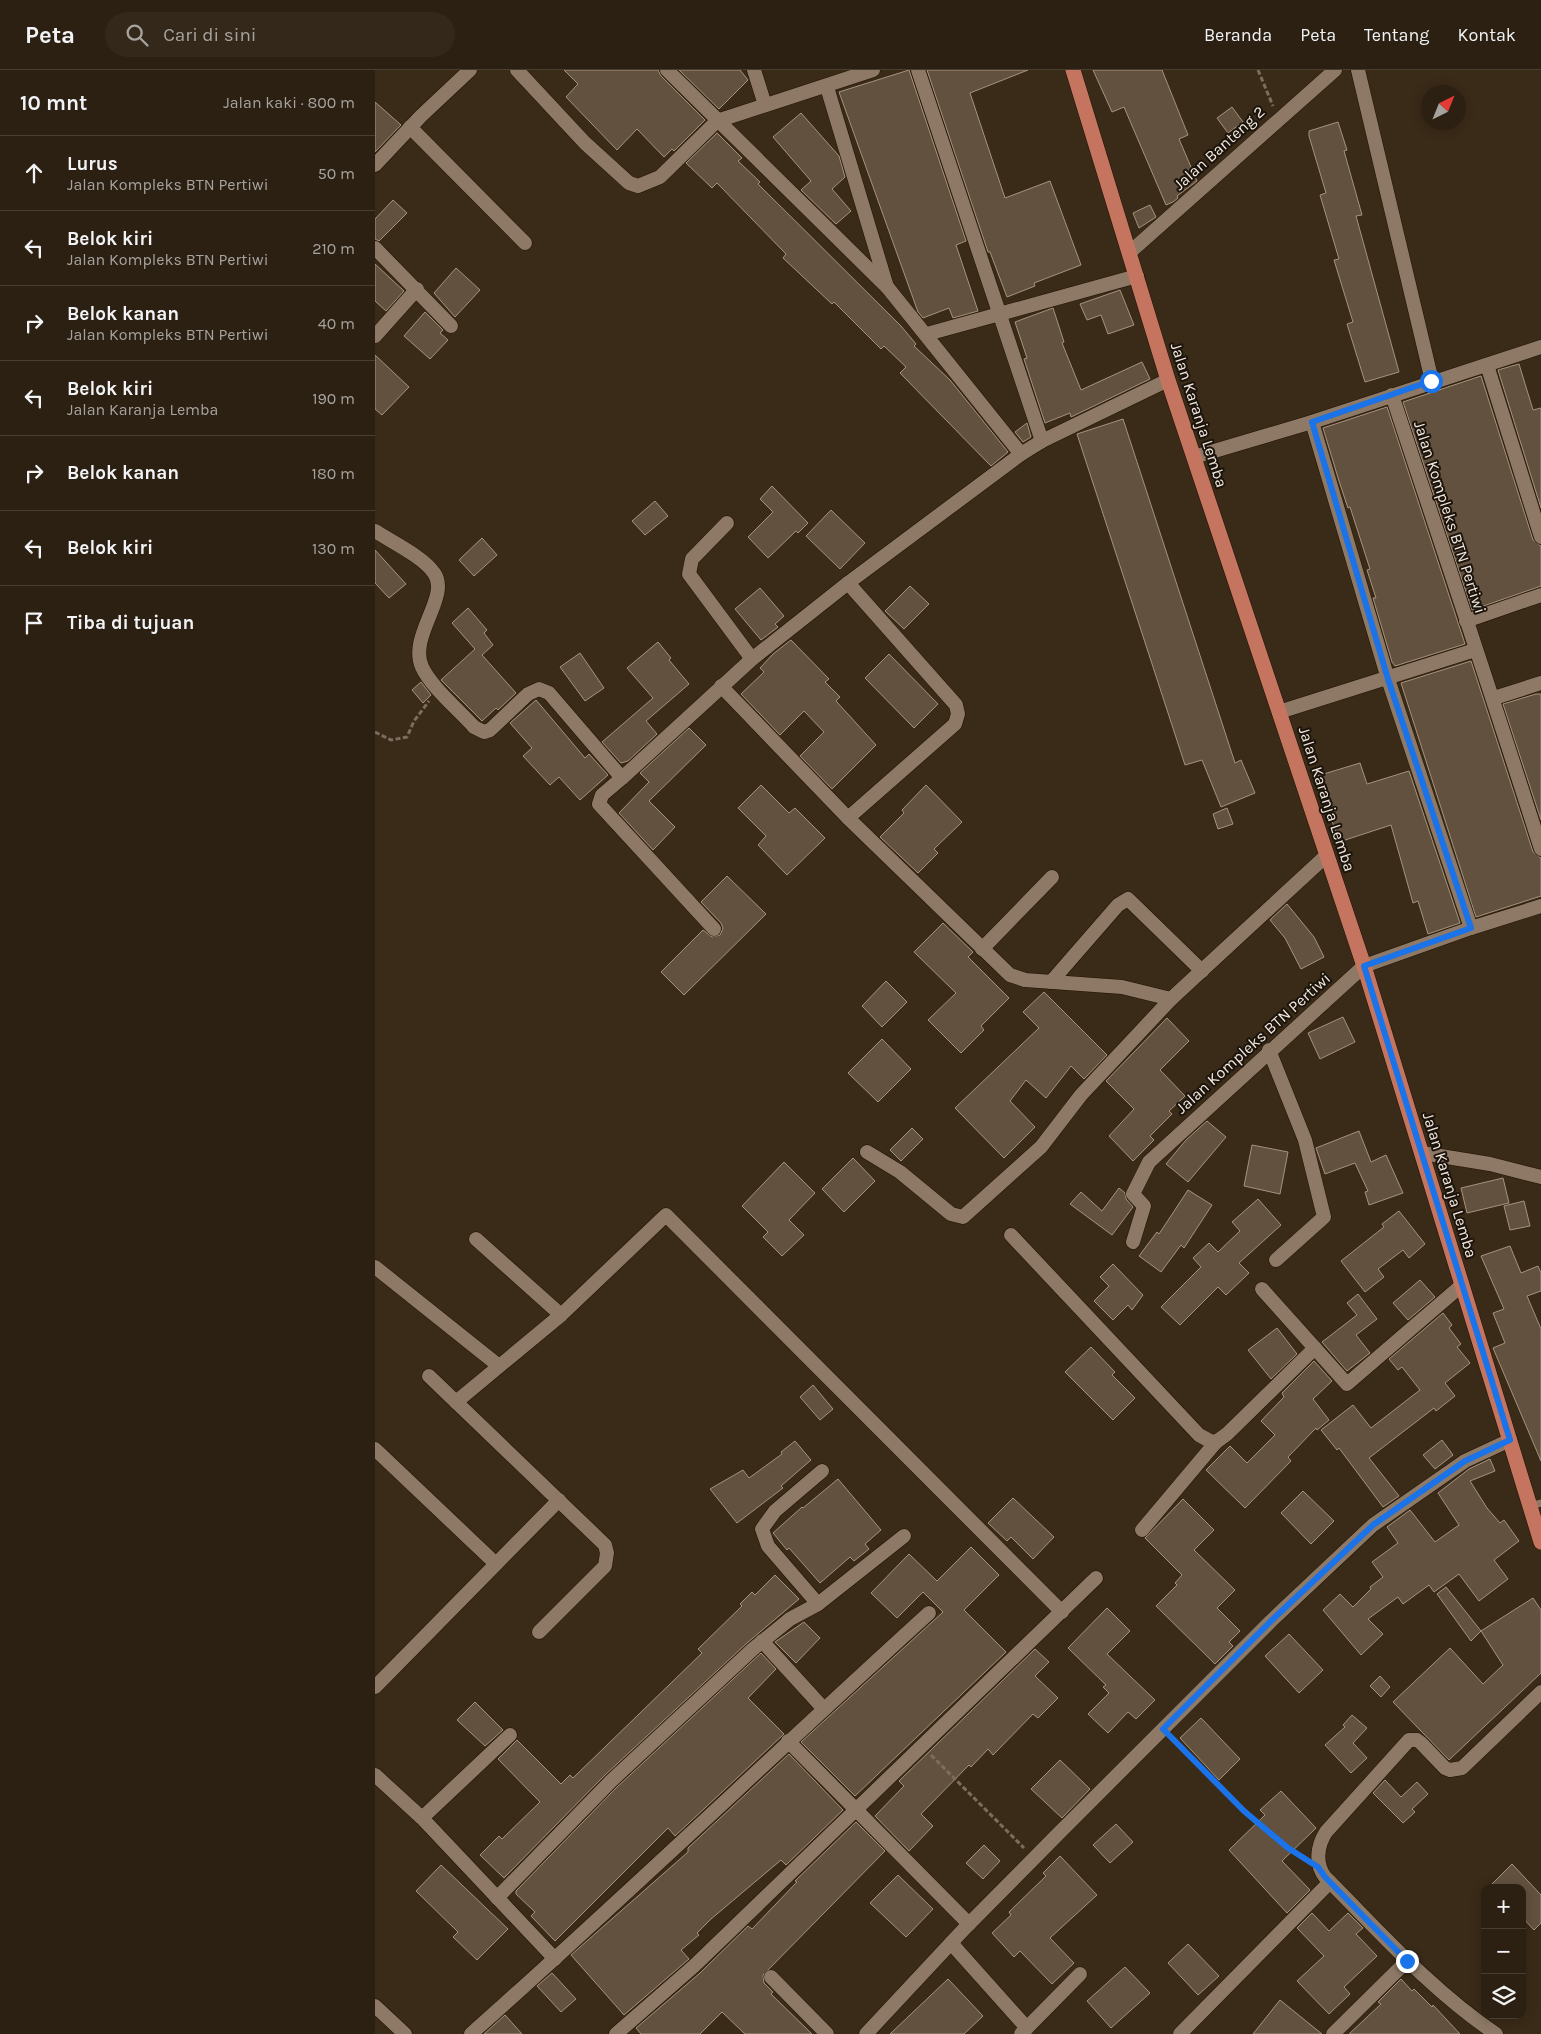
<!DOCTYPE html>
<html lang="id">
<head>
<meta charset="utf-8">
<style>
  :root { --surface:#2c2012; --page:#34281b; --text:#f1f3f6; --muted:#a6a39f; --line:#483e32 }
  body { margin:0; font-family:Karla,sans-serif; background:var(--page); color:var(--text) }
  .controls { position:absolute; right:15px; bottom:15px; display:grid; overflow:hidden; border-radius:10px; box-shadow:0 2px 12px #0003 }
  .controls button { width:45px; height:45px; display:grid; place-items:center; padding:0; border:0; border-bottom:1px solid var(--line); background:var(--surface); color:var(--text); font:25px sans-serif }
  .compass { position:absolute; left:1046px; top:15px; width:45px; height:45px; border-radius:50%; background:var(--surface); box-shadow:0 2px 12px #0003; rotate:43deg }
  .stop { position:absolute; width:15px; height:15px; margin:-11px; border:4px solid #1a73e8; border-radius:50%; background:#fff }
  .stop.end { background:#1a73e8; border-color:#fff; box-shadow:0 1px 5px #0008 }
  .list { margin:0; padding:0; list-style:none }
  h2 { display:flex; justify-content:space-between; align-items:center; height:65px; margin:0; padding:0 20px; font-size:21px }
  h2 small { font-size:16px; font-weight:400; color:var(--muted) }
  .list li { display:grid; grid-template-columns:32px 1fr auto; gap:15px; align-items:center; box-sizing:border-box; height:75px; padding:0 20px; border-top:1px solid var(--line) }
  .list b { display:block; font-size:19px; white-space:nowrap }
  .list p { margin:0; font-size:16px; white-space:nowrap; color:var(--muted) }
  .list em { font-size:16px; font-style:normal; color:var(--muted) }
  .icon { flex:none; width:28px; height:28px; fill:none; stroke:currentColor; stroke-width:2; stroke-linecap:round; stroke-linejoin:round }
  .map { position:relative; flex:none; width:1166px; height:1964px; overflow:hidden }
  header { display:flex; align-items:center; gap:30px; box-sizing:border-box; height:70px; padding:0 25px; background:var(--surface); border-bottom:1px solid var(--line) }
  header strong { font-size:24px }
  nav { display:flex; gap:28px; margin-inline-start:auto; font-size:18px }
  .search { width:350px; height:45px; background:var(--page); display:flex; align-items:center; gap:12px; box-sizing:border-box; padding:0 18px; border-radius:28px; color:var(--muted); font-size:19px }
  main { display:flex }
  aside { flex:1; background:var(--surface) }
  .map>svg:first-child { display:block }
</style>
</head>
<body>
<header>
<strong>Peta</strong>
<div class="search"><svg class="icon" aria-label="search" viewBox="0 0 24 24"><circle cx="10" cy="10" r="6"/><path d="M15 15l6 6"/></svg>Cari di sini</div>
<nav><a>Beranda</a><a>Peta</a><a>Tentang</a><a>Kontak</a></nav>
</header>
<main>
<aside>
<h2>10 mnt<small>Jalan kaki · 800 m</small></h2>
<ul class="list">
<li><svg class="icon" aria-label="ahead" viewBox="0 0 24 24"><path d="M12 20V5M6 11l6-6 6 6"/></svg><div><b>Lurus</b><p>Jalan Kompleks BTN Pertiwi</p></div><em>50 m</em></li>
<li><svg class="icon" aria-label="left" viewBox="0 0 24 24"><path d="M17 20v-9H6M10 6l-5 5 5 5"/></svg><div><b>Belok kiri</b><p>Jalan Kompleks BTN Pertiwi</p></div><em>210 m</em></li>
<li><svg class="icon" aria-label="right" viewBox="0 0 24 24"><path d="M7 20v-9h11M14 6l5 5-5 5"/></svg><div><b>Belok kanan</b><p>Jalan Kompleks BTN Pertiwi</p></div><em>40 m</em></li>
<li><svg class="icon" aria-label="left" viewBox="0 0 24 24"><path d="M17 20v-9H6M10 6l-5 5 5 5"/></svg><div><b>Belok kiri</b><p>Jalan Karanja Lemba</p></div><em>190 m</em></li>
<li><svg class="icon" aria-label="right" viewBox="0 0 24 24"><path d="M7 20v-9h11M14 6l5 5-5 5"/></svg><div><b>Belok kanan</b></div><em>180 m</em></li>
<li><svg class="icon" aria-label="left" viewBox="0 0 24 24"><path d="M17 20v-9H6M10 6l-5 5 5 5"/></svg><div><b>Belok kiri</b></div><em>130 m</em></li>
<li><svg class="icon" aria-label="arrive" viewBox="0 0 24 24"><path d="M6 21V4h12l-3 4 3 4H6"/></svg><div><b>Tiba di tujuan</b></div></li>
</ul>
</aside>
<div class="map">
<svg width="1166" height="1964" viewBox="0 0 1166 1964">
  <rect width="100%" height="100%" fill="#3a2a18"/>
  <g fill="#62513e" stroke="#a6937e">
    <polygon points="189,0 283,0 286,6 330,50 299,81 297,79 289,87 262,59 242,80 191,27 203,14"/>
    <polygon points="304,0 365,0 373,10 344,39"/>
    <polygon points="534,0 591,171 581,175 603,241 578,248 574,238 548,248 543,242 464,22"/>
    <polygon points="552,0 653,0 595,23 630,128 675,111 706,195 659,213 660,216 632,227 615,182 613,182"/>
    <polygon points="718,0 787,0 813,65 804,69 822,111 802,126 803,128 798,132 791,135 749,37 737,42"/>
    <polygon points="0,32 26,55 0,82"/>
    <polygon points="857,37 868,52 853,63 842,48"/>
    <polygon points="426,43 464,86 470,107 457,119 476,141 461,154 426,120 436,111 398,67"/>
    <polygon points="963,52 972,80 969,81 987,145 981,146 1024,302 990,312 972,254 978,252 959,190 964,189 945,125 951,123 934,66 934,61"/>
    <polygon points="342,63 367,88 363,91 385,112 383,114 526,256 541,274 539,276 575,310 633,382 616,396 525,303 531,297 509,276 506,279 459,232 457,234 408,188 411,184 342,113 337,118 311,93"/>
    <polygon points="18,130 32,143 4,171 0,169 0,149"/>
    <polygon points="775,135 781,147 764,158 758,143"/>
    <polygon points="0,194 29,221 11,241 0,231"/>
    <polygon points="81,198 105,220 80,247 59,223"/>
    <polygon points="745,220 759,255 733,264 726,245 712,250 705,234"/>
    <polygon points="678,238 689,272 687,273 706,320 767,292 775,309 696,347 695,343 670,353 649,289 652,288 640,252"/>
    <polygon points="50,242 68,260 65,263 73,270 55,289 29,266"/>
    <polygon points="0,285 34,317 7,345 0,339"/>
    <polygon points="1144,294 1158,340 1166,338 1166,438 1123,300"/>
    <polygon points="1106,306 1158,470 1166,476 1166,516 1097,540 1028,332"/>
    <polygon points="1012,337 1090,574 1020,596 1017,592 998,528 1001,528 992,500 995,499 975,437 973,438 964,411 948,358"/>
    <polygon points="748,349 860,693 866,690 880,723 846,737 827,690 810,695 702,364"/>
    <polygon points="652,353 656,367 648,372 640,362"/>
    <polygon points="397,416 433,453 423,463 421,461 393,488 373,467 398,442 385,429"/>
    <polygon points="280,431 293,446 270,465 257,451"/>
    <polygon points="456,440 490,473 465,499 431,466"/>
    <polygon points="107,468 122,485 99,506 84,490"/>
    <polygon points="0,480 31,514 14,528 0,513"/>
    <polygon points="535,516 554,534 529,559 510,541"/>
    <polygon points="385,518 409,546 400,554 403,557 386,570 360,539"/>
    <polygon points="93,538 112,560 109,563 118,575 107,585 141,623 123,640 121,638 107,651 66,610 100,579 77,553"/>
    <polygon points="416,570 454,609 450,612 465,627 461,631 501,675 457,719 425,686 449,662 429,641 405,665 366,624 389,602 385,598 398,584"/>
    <polygon points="283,572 296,588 294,590 314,614 271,651 282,664 253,691 246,693 227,672 278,628 252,598"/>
    <polygon points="205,583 229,618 210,631 185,597"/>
    <polygon points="514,584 563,634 539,658 490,608"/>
    <polygon points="1096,591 1158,782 1166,788 1166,826 1101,847 1026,613"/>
    <polygon points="46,612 56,625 48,633 37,620"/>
    <polygon points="1161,624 1166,624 1166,750 1128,634"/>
    <polygon points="161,630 210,688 214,684 233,705 205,730 184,707 175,715 148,686 157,678 135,653"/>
    <polygon points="314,658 331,675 274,731 300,757 278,780 244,743 274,712 265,703"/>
    <polygon points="985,693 992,714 1034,701 1085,853 1053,864 1043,831 1038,833 1016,755 964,772 942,706"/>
    <polygon points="386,715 414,743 420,738 450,768 412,805 383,775 391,766 363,738"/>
    <polygon points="551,715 587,752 559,779 563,783 543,803 505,767 529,743 527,740"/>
    <polygon points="852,738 858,754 843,759 838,744"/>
    <polygon points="352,806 391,844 309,925 286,902 328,860 337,867 345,865 348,858 346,853 326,832"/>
    <polygon points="912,834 939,867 949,887 926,899 910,868 895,850"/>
    <polygon points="568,853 598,882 593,887 634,928 606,956 609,960 586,983 553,950 581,923 539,882"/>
    <polygon points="511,911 532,932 507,957 487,936"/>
    <polygon points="669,922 732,985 709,1009 696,996 671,1028 651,1010 635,1031 660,1057 629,1088 580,1038 664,958 648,942"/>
    <polygon points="968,947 980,972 945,989 933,963"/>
    <polygon points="792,948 814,971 785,1000 810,1026 794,1041 797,1044 775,1066 779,1070 758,1091 734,1066 759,1039 731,1011"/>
    <polygon points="507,969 536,999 503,1032 473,1003"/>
    <polygon points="832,1051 851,1067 813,1112 791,1094 811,1070"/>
    <polygon points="537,1058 548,1069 526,1091 515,1080"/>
    <polygon points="984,1061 996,1092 1011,1085 1028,1123 994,1135 990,1122 993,1121 980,1093 950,1104 941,1078"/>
    <polygon points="877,1075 913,1082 905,1124 869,1116"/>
    <polygon points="478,1088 500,1111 469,1142 447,1119"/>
    <polygon points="409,1092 440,1123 414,1150 429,1165 407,1186 388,1167 393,1162 367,1136"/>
    <polygon points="1128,1108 1134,1133 1092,1143 1086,1118"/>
    <polygon points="744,1118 750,1123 751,1129 758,1137 737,1165 695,1134 706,1122 727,1141"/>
    <polygon points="813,1120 837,1135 809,1178 806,1175 786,1202 764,1186 782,1162 784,1164"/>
    <polygon points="883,1129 906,1155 864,1193 874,1203 851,1225 843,1217 805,1255 786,1237 826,1197 818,1188 834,1173 843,1182 865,1161 857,1152"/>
    <polygon points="1149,1131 1155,1156 1135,1160 1129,1136"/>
    <polygon points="1024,1141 1050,1174 1034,1188 1028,1180 1003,1199 1009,1207 990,1222 966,1191 1009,1157 1007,1154"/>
    <polygon points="1135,1176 1146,1203 1163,1196 1166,1203 1166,1221 1152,1226 1166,1259 1166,1391 1118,1278 1130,1273 1118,1243 1129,1239 1106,1186"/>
    <polygon points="738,1194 768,1225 757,1240 753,1235 738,1250 719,1231 734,1216 725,1207"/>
    <polygon points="1045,1210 1060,1227 1033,1250 1018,1233"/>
    <polygon points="983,1224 1002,1249 981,1265 995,1283 972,1301 947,1272 982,1245 972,1233"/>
    <polygon points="1068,1243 1077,1255 1074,1258 1086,1274 1082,1277 1095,1293 1070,1313 1080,1326 1061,1341 1059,1338 994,1388 1024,1426 1008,1437 964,1378 962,1380 946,1360 978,1335 996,1358 1045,1320 1027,1297 1023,1300 1014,1289"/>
    <polygon points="902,1258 922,1284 896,1309 873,1280"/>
    <polygon points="716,1277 740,1302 737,1305 760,1328 738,1350 690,1302"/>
    <polygon points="939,1291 957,1311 938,1329 954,1350 942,1360 941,1358 913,1387 916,1391 870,1438 831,1400 855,1376 872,1393 900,1365 886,1351 909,1327 907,1323"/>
    <polygon points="438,1315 458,1339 445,1350 425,1327"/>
    <polygon points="1067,1370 1078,1385 1060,1399 1048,1385"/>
    <polygon points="420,1371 436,1390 406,1416 408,1418 362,1453 335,1419 368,1400 374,1408 407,1384 406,1382"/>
    <polygon points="1115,1389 1120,1401 1095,1411 1112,1438 1125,1453 1129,1450 1144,1471 1119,1490 1133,1509 1104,1531 1084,1504 1059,1522 1054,1515 1028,1534 1023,1527 993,1549 1008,1564 986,1585 948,1540 965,1524 978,1537 996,1519 995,1517 1008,1507 997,1492 1023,1473 1012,1457 1035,1440 1060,1472 1084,1455 1063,1423 1094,1399"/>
    <polygon points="463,1409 506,1460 490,1474 494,1479 479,1491 475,1487 445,1513 414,1478 412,1480 398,1463 427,1437 428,1438"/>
    <polygon points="928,1421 959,1451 936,1474 906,1443"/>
    <polygon points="638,1428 679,1467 658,1489 636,1467 632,1471 613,1453"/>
    <polygon points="808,1429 839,1460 819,1480 860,1520 842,1538 865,1561 854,1572 858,1576 840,1594 781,1536 802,1515 800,1513 807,1505 770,1468"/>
    <polygon points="596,1477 624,1505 589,1540 631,1582 480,1726 426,1672 568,1542 548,1522 522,1548 496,1523 534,1484 562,1511"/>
    <polygon points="400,1505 424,1529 372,1573 229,1706 129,1808 105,1785 124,1766 127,1769 165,1732 123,1689 142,1670 186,1714 195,1705 198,1708 327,1583 323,1579 367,1536 365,1534 377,1522 380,1525"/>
    <polygon points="1071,1517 1106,1561 1096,1571 1062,1524"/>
    <polygon points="1158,1528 1166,1540 1166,1603 1074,1690 1018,1632 1075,1578 1108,1614 1128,1595 1106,1561"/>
    <polygon points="732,1538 755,1561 732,1584 780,1630 761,1649 753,1642 733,1663 713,1644 734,1623 728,1617 731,1615 693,1578"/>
    <polygon points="429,1552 445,1568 421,1593 400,1572"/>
    <polygon points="914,1564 948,1600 924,1623 890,1586"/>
    <polygon points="660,1579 674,1592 660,1606 683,1628 663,1648 658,1644 618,1685 613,1679 596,1697 594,1695 546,1744 558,1756 534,1781 500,1746 529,1716 524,1711"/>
    <polygon points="386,1583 401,1599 373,1628 409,1664 300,1766 293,1758 180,1871 156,1846 160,1842 141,1824 141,1821 241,1718"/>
    <polygon points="1005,1606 1015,1617 1006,1627 995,1616"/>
    <polygon points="100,1632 128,1660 110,1676 82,1650"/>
    <polygon points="977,1645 992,1658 978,1673 992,1688 976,1703 950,1675 970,1657 968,1655"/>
    <polygon points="826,1648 865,1689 844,1710 805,1668"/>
    <polygon points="414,1684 468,1740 411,1795 406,1790 336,1849 322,1863 324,1865 306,1880 314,1889 249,1945 196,1885 313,1782 313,1778"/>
    <polygon points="685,1690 715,1719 687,1748 656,1719"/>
    <polygon points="1010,1710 1026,1727 1042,1712 1053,1724 1037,1739 1040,1742 1028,1753 998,1723"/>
    <polygon points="906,1721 941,1758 907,1791 935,1820 912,1843 854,1780 890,1745 885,1740"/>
    <polygon points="481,1752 510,1781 388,1905 389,1913 398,1922 396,1924 437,1964 370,1964 347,1942 325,1964 266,1964 261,1958 325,1903 373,1856 377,1859 422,1812 420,1811"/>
    <polygon points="741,1754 758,1772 735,1793 718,1775"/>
    <polygon points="609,1775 625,1791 608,1809 591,1793"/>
    <polygon points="685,1786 722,1825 675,1868 699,1893 677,1914 645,1881 639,1887 617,1863 636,1845 634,1842 671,1806 668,1803"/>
    <polygon points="1137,1794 1166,1825 1166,1853 1159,1860 1147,1847 1147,1818 1113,1818"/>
    <polygon points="66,1795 133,1859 102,1890 78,1867 83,1862 41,1821"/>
    <polygon points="523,1805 558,1839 531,1867 495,1833"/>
    <polygon points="937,1843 954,1861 973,1843 988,1858 981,1864 1002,1886 969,1917 975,1924 954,1944 922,1911 949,1886 922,1858"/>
    <polygon points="813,1874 844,1906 823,1925 793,1893"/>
    <polygon points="750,1897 775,1923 736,1958 712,1931"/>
    <polygon points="177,1903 201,1929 186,1942 162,1916"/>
    <polygon points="573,1909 608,1946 589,1964 515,1964"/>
    <polygon points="1026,1909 1037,1921 1039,1919 1057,1937 1058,1935 1085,1964 974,1964 1006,1934 1003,1932"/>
    <polygon points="905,1930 947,1964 878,1964"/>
    <polygon points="130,1945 147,1964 109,1964"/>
  </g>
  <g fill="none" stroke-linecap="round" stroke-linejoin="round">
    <g stroke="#211202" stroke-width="8">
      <polyline id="service" points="1155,1436 1166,1433"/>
    </g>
    <g stroke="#211202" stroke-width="15">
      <g id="minor">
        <polyline points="142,0 210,73 254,113 263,116 285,107 342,51 498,0"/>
        <polyline points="292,0 513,218 646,384"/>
        <polyline points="379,0 390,35"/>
        <polyline points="543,0 667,371"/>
        <polyline points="983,0 1057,311"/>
        <polyline points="452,17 512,217"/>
        <polyline points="35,57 150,173"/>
        <polyline points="0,95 46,46 95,0"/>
        <polyline points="0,178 76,256"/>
        <polyline points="754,183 960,0"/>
        <polyline points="552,264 762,206"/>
        <polyline points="0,266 42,219"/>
        <polyline points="1112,295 1166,467"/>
        <path d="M1017 325C1067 477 1118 627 1166 779"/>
        <polyline points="937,352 1013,609 1096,858"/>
        <polyline points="819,387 937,352 1166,277"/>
        <polyline points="352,453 317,489 314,504 377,589"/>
        <path d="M0 461C17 472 48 487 59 503 76 526 33 566 47 597 56 617 84 640 99 657L109 662 115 660 153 624 164 619 174 623 247 708 377 589 473 513 646 384 667 371 793 310"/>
        <polyline points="1091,551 1166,525"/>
        <polyline points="346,616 473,748 580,654 583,644 581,635 473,513"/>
        <polyline points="1119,628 1166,613"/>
        <polyline points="904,642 1100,580"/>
        <polyline points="247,708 227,725 224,734 339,859"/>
        <polyline points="473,748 635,905 650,910 747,917 796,929 952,785"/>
        <polyline points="607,879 677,807"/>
        <polyline points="676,912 743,835 753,829 827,901"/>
        <polyline points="894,980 930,1070 949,1147 901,1190"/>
        <polyline points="492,1082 525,1102 576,1144 588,1147 666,1077 706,1025 796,929"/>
        <polyline points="1047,1083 1115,1094 1166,1107"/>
        <polyline points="636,1165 824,1365 835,1371 841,1372"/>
        <polyline points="101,1169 186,1245"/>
        <polyline points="758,1172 769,1136 758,1124 774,1092 989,896 1096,858 1166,836"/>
        <polyline points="0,1197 124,1296"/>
        <polyline points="887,1219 972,1314 1087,1215"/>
        <polyline points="54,1306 230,1475 232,1483 230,1496 164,1562"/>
        <polyline points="81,1332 186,1245 291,1145 687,1542"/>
        <polyline points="0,1379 121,1494"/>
        <polyline points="767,1460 841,1372 852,1364 940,1278"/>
        <polyline points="443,1534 393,1476 387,1459 400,1441 447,1401"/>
        <polyline points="387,1571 448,1638"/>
        <polyline points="0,1617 184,1430"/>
        <polyline points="413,1671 594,1854"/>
        <polyline points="0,1705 47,1748 180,1889"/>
        <polyline points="47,1748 135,1665"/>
        <polyline points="122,1828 235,1712 378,1579 415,1549 443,1534 529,1466"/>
        <polyline points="576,1873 652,1958"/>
        <polyline points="396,1907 452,1964"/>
        <polyline points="0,1936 30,1964"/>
        <path d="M96 1964C251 1826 401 1682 554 1543"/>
        <polyline points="241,1964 319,1896 721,1508"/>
        <polyline points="491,1964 590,1858 682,1765 896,1551 998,1455 1090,1391 1135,1370"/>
        <polyline points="646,1964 705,1904"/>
        <polyline points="805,1964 955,1812"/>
        <polyline points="958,1964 1032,1891"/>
        <path d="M1121 1964C1056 1920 1005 1862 950 1807 940 1794 942 1776 951 1762L1034 1670H1042L1046 1673 1070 1698 1075 1700 1087 1698 1166 1622"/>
      </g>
    </g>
    <g stroke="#211202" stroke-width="16">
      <polyline id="primary" points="698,0 793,310 989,896 1166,1472"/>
    </g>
    <g stroke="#7c6e5e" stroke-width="3" stroke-dasharray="5 2.5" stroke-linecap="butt">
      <polyline points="883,0 898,36"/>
      <polyline points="0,662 16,670 32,667 39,651 54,631"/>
      <path d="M798 1669C839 1710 878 1756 928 1787"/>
      <polyline points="556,1685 649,1778"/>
    </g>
    <use href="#service" stroke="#8d7965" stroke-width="7"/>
    <use href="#minor" stroke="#8d7965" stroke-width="14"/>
    <use href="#primary" stroke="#c5755f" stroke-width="15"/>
  </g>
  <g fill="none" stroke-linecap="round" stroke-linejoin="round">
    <polyline stroke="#1a73e8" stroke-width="6" points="1032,1891 950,1807 943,1797 913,1778 869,1741 788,1659 896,1551 998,1455 1090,1391 1135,1370 989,896 1096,858 1013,609 937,352 1056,311"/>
  </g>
  <g text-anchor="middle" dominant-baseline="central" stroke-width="4" stroke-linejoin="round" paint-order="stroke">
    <g font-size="16" fill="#f3e8dd" stroke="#1b140c">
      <text transform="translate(844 78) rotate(-42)">Jalan Banteng 2</text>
      <text transform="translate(824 345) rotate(72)">Jalan Karanja Lemba</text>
      <text transform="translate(1075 447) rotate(72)">Jalan Kompleks BTN Pertiwi</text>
      <text transform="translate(952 729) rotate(72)">Jalan Karanja Lemba</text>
      <text transform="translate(878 973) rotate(-42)">Jalan Kompleks BTN Pertiwi</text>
      <text transform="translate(1075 1115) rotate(73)">Jalan Karanja Lemba</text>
    </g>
  </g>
</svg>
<div class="controls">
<button>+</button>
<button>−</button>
<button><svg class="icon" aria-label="layers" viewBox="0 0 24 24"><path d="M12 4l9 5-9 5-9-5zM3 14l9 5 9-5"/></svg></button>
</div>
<svg class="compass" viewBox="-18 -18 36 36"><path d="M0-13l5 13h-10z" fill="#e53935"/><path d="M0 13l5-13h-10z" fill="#a6a39f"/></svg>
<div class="stop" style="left:1056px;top:311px"></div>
<div class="stop end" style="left:1032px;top:1891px"></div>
</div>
</main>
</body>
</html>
